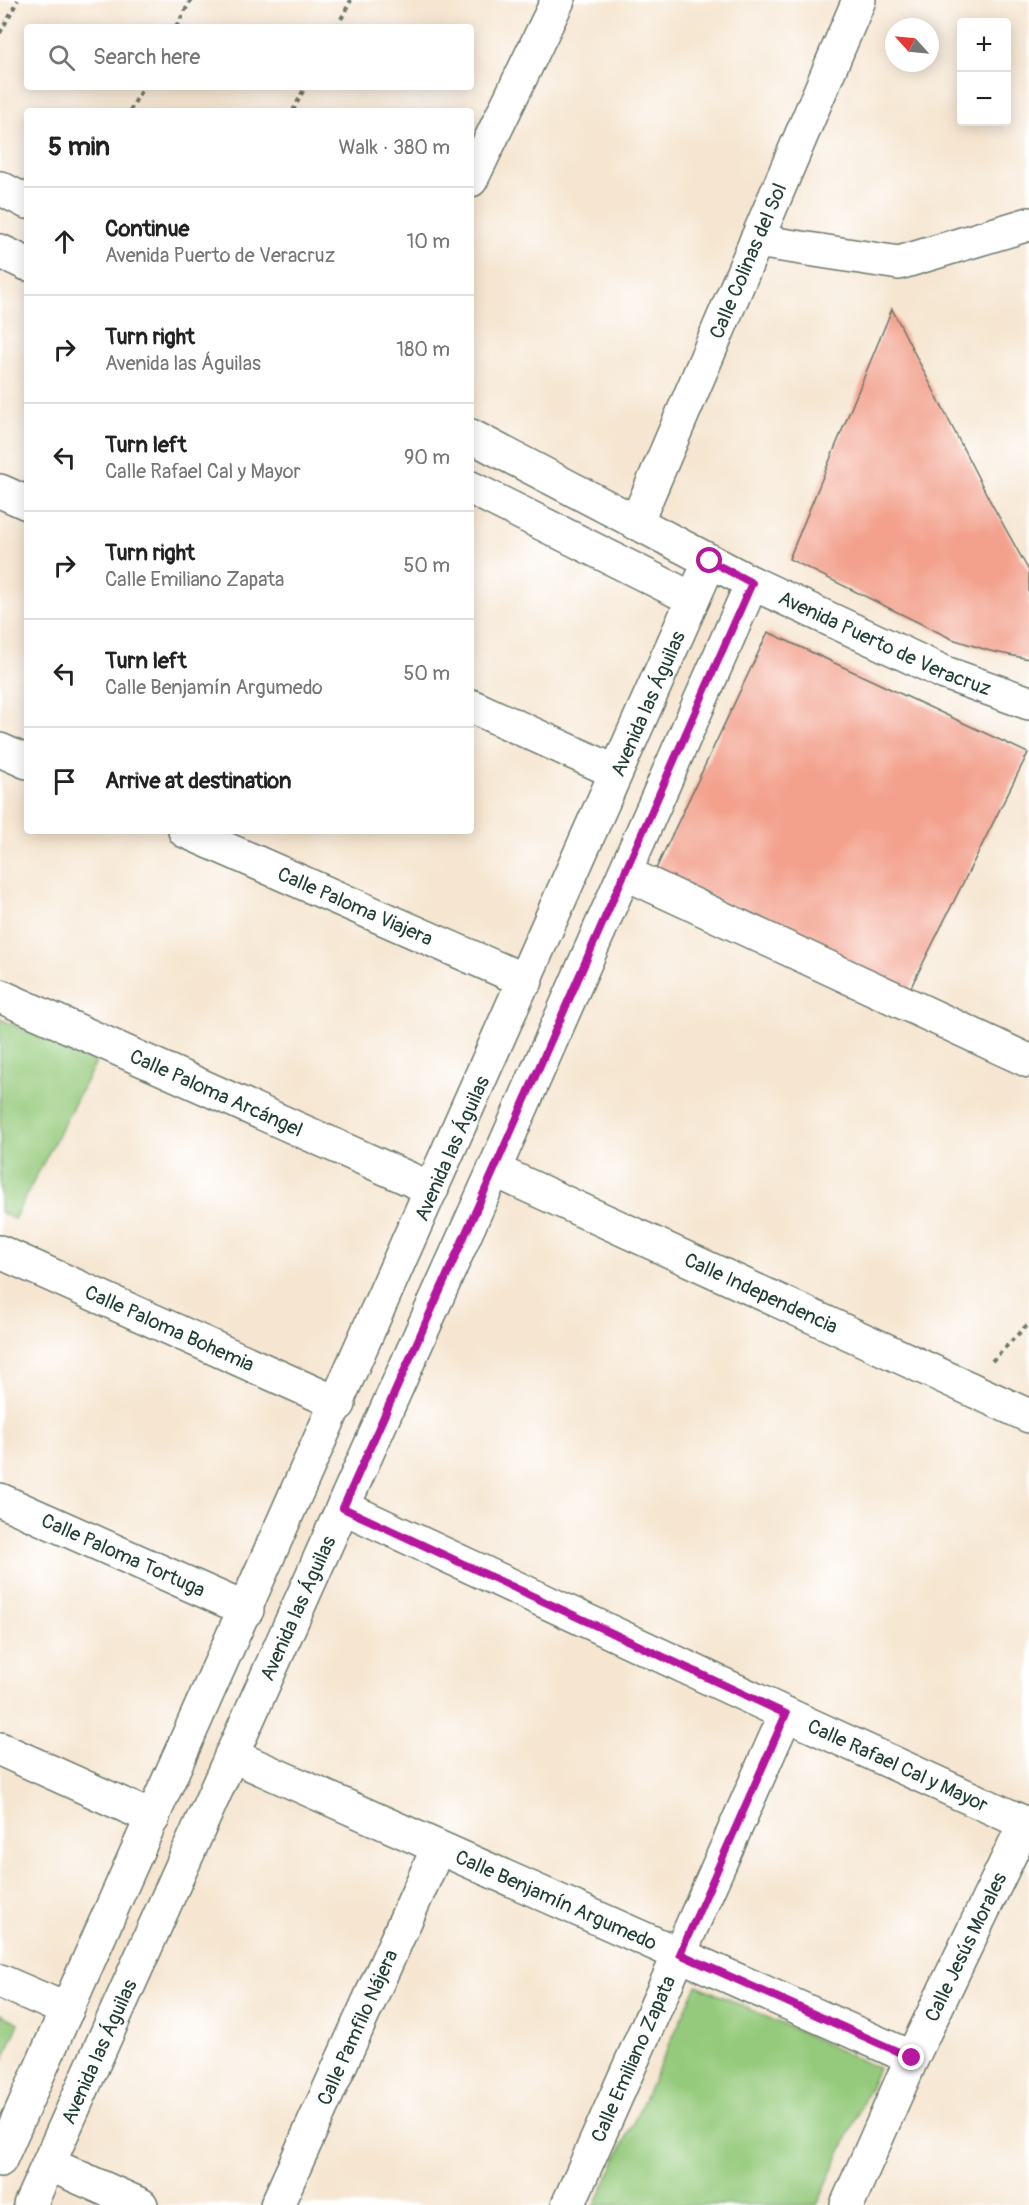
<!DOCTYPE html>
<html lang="en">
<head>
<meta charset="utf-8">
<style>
  :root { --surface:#fff; --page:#f6f6f6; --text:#222; --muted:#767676; --line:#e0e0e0 }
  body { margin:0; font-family:Pangolin,sans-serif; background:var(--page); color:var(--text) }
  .controls { position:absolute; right:18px; top:18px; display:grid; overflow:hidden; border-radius:6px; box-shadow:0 3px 15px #0003 }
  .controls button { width:54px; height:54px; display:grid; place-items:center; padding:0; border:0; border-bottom:2px solid var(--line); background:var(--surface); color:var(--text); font:30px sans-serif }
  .compass { position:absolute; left:885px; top:18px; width:54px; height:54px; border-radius:50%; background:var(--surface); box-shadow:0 3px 15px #0003; rotate:297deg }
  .stop { position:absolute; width:18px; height:18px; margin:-14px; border:4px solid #b5179e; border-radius:50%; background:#fff }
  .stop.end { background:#b5179e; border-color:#fff; box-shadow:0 2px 6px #0008 }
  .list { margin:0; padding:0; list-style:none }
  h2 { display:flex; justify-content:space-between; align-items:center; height:78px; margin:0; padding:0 24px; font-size:26px }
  h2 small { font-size:20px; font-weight:400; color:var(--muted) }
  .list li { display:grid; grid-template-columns:39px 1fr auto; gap:18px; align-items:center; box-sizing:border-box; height:108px; padding:0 24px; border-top:2px solid var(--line) }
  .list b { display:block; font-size:22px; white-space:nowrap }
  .list p { margin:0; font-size:20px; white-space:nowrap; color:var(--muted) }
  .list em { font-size:20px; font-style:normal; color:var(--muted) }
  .icon { flex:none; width:33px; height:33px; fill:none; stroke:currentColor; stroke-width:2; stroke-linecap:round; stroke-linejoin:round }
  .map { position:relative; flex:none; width:1029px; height:2205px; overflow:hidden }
  .search { position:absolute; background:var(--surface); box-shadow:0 3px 15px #0003; left:24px; top:24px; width:450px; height:66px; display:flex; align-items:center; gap:15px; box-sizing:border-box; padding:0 21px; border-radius:6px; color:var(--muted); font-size:22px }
  .panel { position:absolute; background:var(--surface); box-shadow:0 3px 15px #0003; left:24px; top:108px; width:450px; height:726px; border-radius:6px }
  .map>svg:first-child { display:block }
</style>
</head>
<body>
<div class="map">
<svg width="1029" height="2205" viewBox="0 0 1029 2205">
  <rect width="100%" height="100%" fill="#fff"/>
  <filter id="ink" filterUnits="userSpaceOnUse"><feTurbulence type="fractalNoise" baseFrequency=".0167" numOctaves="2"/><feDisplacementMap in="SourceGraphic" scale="12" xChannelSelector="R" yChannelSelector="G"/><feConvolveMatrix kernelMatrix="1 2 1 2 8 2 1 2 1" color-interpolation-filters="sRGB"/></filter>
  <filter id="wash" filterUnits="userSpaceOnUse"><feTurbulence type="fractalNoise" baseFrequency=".008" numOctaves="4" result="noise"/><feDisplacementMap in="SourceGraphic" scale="24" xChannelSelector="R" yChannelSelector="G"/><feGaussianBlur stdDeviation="1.35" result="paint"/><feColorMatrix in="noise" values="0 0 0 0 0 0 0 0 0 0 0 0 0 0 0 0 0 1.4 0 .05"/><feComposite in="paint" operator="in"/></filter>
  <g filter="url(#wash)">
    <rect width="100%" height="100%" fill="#f6e6d1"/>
    <g fill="#95ca7b" stroke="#5a8458" stroke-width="1.5">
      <polygon points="0,1019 96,1062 14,1219 0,1212"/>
      <polygon points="697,1985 878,2068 817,2205 595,2205"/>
      <polygon points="0,2014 19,2023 0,2068"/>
    </g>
    <g id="blocks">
      <g fill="#f3a18d">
        <polygon points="892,309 989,499 1029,571 1029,659 990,651 952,639 789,559"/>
        <polygon points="768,632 1028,753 910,989 655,871"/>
      </g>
    </g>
  </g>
  <g filter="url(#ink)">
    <use href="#blocks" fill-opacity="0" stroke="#6a786b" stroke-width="1.5"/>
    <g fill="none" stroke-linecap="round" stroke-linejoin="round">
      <g stroke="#6a786b" stroke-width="36">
        <g id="minor">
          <polyline points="471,180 558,0"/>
          <polyline points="756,241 899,263 1029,224"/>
          <polyline points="0,251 27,264"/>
          <polyline points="471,488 693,599"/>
          <polyline points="0,491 27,503"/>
          <path id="s1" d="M636 523 859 0"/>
          <path id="s2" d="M752 583 945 673 1029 703"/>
          <polyline points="471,706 616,772"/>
          <polyline points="0,750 27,762"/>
          <path id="s3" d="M185 831 526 981"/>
          <polyline points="625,873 1029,1061"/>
          <path id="s4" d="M0 996 432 1189"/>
          <path id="s5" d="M494 1170 1029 1416"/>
          <path id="s6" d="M0 1252 339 1404"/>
          <path id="s7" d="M0 1500 247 1610"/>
          <path id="s8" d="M343 1507 786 1714 1029 1825"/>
          <polyline points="0,1749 153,1818"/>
          <path id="s9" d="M231 1755 912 2058"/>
          <polyline points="0,1981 67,2010"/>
          <polyline points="49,2164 141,2205"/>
          <path id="s10" d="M277 2205 438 1848"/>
          <path id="s11" d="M568 2205 786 1714"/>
          <path id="s12" d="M847 2205 912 2058 1025 1823"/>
        </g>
      </g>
      <g stroke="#6a786b" stroke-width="36">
        <g id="tertiary">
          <polyline points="0,188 27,202"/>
          <path id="s13" d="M0 2160C238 1628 477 1096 710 561"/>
          <path id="s14" d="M30 2205 494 1170 752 583 471 436"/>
        </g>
      </g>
      <g stroke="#6a786b" stroke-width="4" stroke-dasharray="4.5 4.5" stroke-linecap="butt">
        <polyline points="176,27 191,0"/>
        <polyline points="337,27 351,0"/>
        <polyline points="0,33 18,0"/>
        <polyline points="130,111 143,87"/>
        <polyline points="293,111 305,87"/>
        <polyline points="992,1361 1029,1323"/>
      </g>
      <use href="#minor" stroke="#fff" stroke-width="33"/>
      <use href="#tertiary" stroke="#fff" stroke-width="33"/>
    </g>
  </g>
  <g fill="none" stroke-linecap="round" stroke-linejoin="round" filter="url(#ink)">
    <polyline stroke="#b5179e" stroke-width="8" points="710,561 752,583 494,1170 343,1508 786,1714 680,1954 912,2058"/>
  </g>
  <g text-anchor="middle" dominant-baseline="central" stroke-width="4.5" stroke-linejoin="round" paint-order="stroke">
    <g font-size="20" fill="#1f3d34" stroke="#fff">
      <text stroke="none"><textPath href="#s1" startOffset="285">Calle Colinas del Sol</textPath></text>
      <text stroke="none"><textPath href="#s2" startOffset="146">Avenida Puerto de Veracruz</textPath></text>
      <text stroke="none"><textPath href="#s13" startOffset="1594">Avenida las Águilas</textPath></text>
      <text stroke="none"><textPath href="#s3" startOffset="186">Calle Paloma Viajera</textPath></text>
      <text stroke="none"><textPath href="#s4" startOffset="237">Calle Paloma Arcángel</textPath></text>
      <text stroke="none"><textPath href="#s13" startOffset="1108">Avenida las Águilas</textPath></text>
      <text stroke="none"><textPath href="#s5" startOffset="294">Calle Independencia</textPath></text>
      <text stroke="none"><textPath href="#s6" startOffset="186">Calle Paloma Bohemia</textPath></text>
      <text stroke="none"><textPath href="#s7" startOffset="135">Calle Paloma Tortuga</textPath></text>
      <text stroke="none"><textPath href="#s14" startOffset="654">Avenida las Águilas</textPath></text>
      <text stroke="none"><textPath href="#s8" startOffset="612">Calle Rafael Cal y Mayor</textPath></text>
      <text stroke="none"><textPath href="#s9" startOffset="356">Calle Benjamín Argumedo</textPath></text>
      <text stroke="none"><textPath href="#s12" startOffset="284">Calle Jesús Morales</textPath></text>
      <text stroke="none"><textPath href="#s10" startOffset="195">Calle Pamfilo Nájera</textPath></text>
      <text stroke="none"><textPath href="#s14" startOffset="168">Avenida las Águilas</textPath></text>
      <text stroke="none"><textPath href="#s11" startOffset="160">Calle Emiliano Zapata</textPath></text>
    </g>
  </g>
</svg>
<div class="controls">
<button>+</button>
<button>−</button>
</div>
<svg class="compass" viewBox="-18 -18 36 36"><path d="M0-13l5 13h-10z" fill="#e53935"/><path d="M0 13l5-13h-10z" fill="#767676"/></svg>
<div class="stop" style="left:710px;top:561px"></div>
<div class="stop end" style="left:912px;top:2058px"></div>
<div class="search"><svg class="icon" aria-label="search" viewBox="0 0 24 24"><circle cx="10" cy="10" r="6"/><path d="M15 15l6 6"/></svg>Search here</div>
<section class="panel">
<h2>5 min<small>Walk · 380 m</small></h2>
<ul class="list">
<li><svg class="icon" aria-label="ahead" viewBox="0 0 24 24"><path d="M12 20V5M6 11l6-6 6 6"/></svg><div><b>Continue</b><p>Avenida Puerto de Veracruz</p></div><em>10 m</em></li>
<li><svg class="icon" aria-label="right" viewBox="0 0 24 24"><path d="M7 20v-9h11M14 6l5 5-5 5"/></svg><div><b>Turn right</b><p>Avenida las Águilas</p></div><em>180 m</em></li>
<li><svg class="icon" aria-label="left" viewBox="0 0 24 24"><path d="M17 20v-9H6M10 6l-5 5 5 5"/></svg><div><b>Turn left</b><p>Calle Rafael Cal y Mayor</p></div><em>90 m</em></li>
<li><svg class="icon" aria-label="right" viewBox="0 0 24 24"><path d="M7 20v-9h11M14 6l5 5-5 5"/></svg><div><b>Turn right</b><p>Calle Emiliano Zapata</p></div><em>50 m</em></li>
<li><svg class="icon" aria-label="left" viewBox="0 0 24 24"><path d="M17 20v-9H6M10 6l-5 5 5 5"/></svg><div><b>Turn left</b><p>Calle Benjamín Argumedo</p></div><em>50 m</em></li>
<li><svg class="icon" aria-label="arrive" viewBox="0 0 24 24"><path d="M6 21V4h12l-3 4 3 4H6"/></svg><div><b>Arrive at destination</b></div></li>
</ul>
</section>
</div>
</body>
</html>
